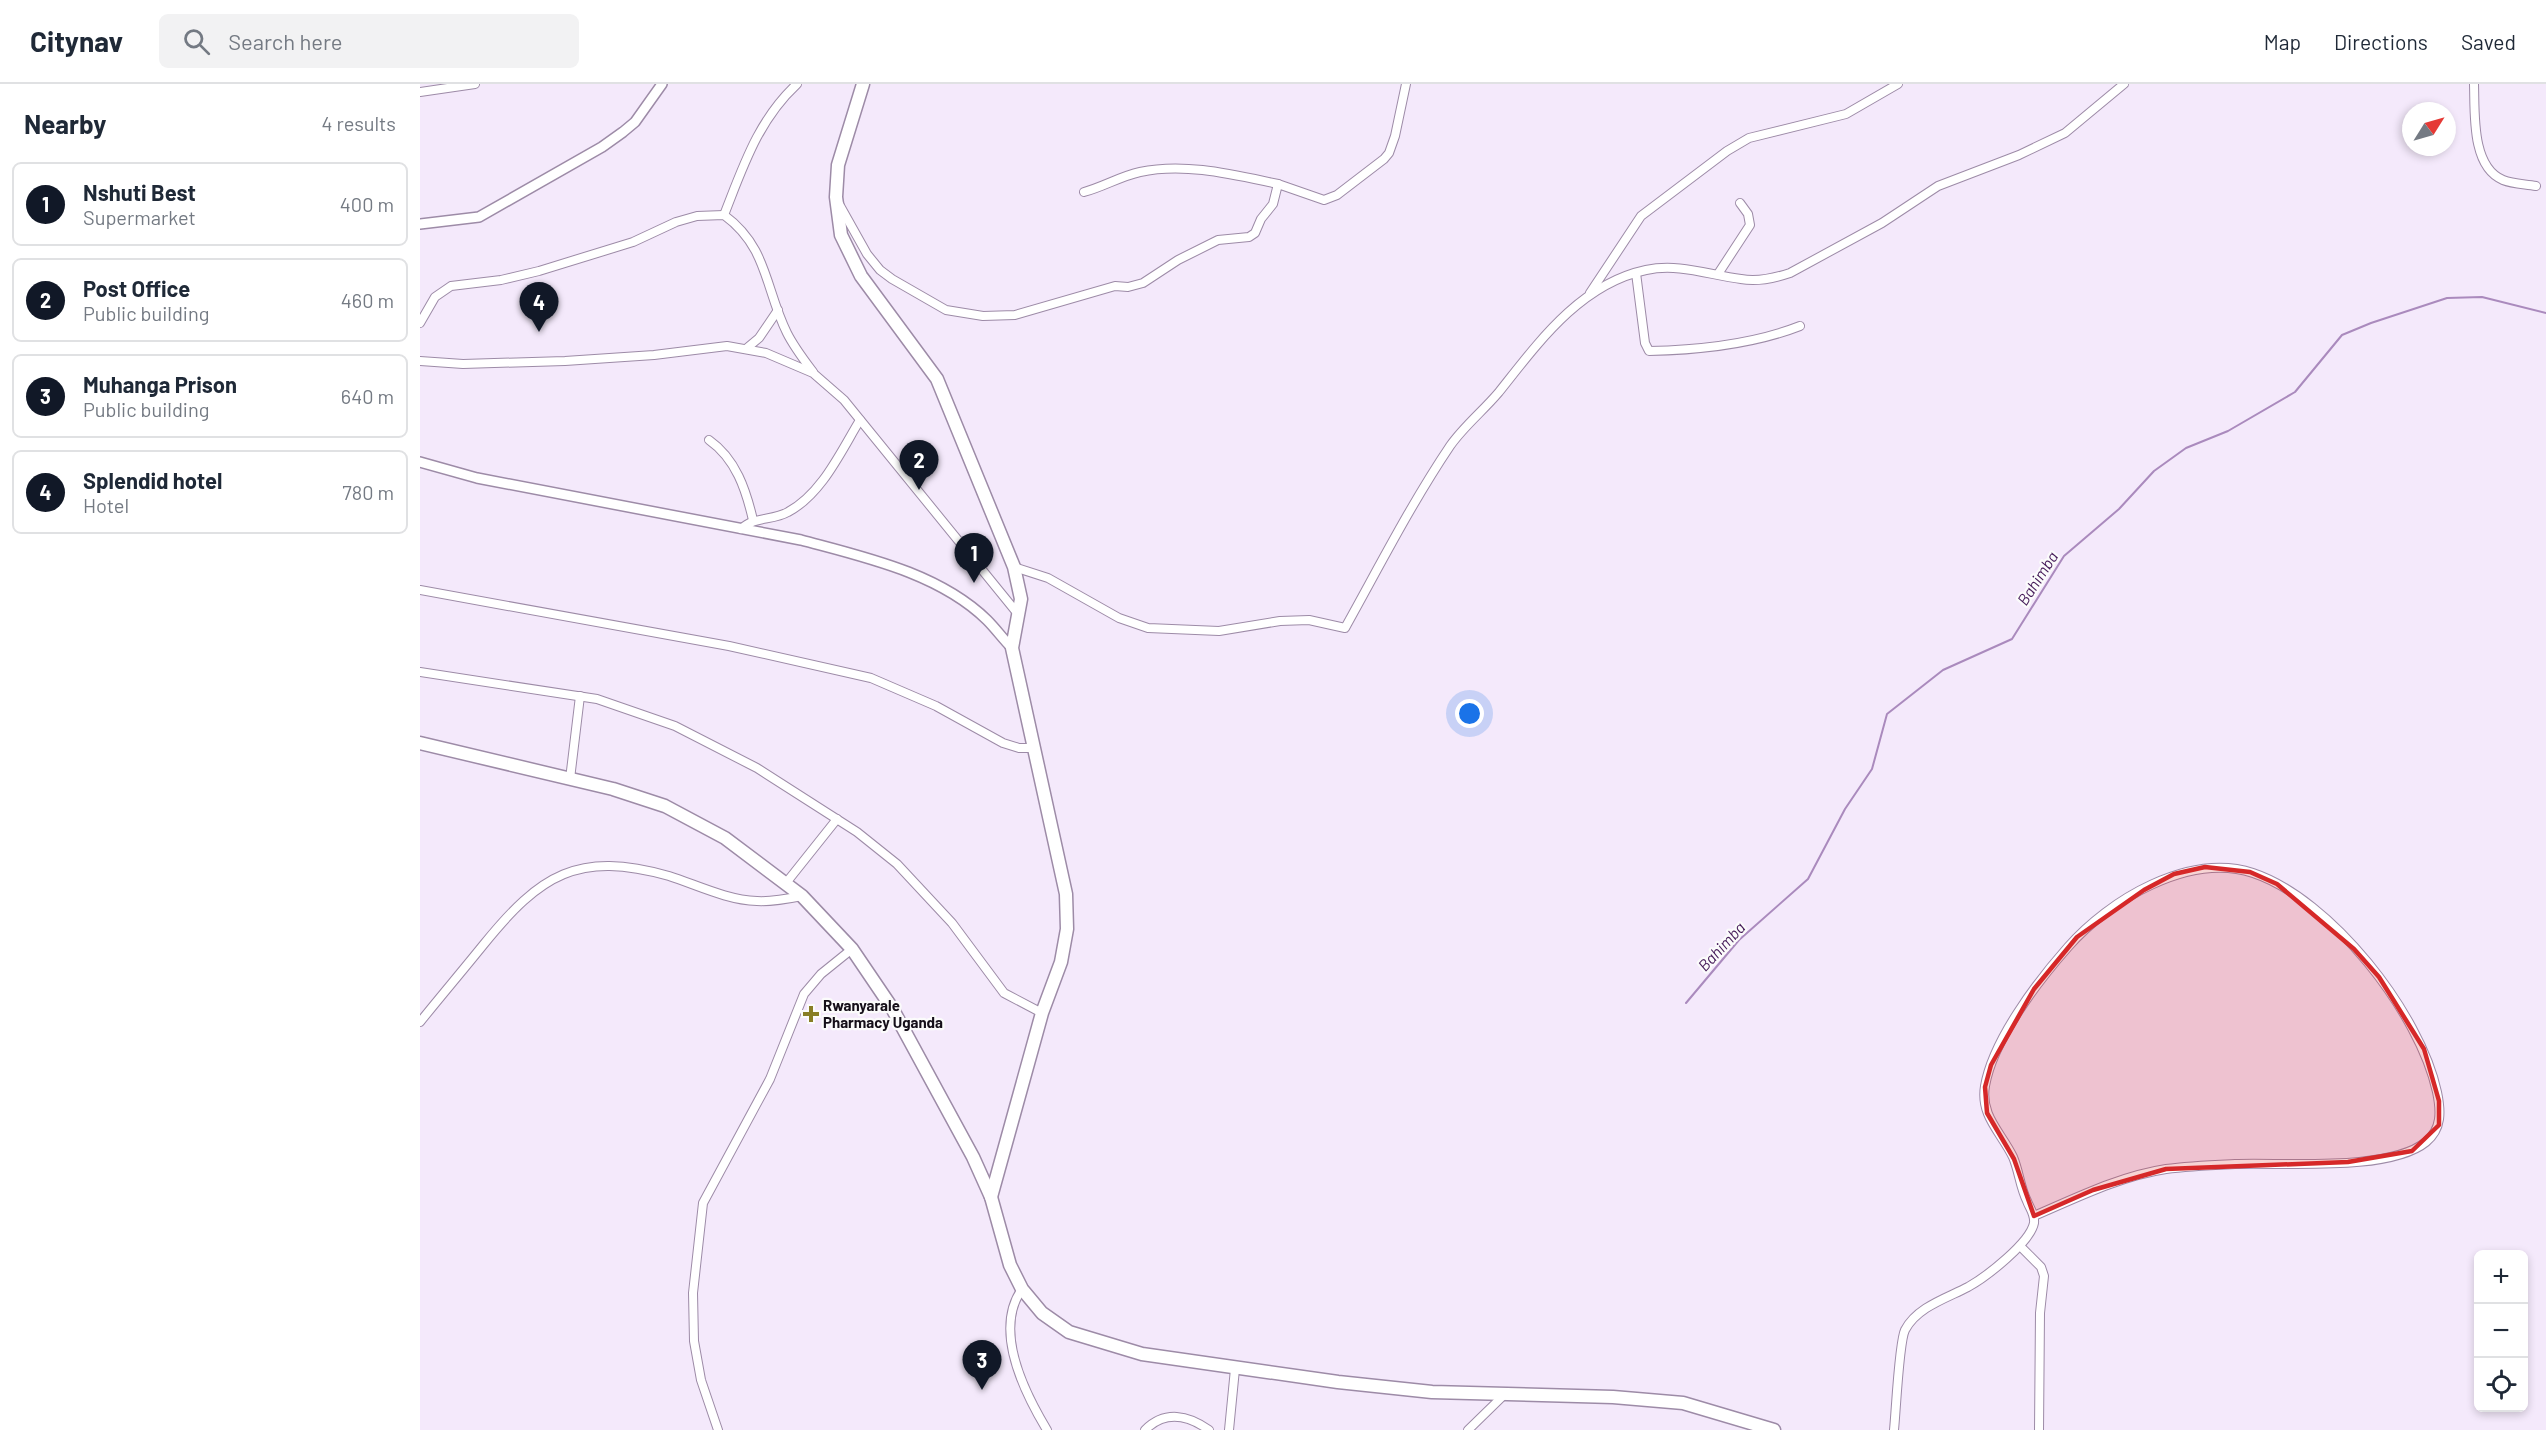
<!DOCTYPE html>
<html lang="en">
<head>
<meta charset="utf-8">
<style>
  :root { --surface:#fff; --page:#f2f2f3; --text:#1f2937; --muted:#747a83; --line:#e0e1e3; --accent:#111827 }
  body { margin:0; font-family:Barlow,sans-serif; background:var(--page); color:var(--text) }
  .controls { position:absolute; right:18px; bottom:18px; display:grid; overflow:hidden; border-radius:9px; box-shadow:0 3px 9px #0003 }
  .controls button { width:54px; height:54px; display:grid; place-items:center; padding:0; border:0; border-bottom:2px solid var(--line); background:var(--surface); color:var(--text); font:30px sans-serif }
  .compass { position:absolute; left:1982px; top:18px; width:54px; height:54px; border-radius:50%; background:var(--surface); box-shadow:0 3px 9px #0003; rotate:53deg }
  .you { position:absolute; left:1050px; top:630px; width:21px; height:21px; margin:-15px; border:4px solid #fff; border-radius:50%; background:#1a73e8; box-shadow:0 0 0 9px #1a73e833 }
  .badge { display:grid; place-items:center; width:39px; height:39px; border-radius:50%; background:var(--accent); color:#fff; font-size:20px; font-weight:700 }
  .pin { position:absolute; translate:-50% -50px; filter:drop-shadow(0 2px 3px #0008) }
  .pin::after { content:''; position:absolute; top:32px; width:21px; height:18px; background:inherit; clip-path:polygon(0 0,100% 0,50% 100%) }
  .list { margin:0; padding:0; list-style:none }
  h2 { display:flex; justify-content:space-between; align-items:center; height:78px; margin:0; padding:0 24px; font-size:26px }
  h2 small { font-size:20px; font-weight:400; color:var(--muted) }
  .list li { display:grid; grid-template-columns:39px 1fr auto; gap:18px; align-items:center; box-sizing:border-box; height:84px; margin:0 12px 12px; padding:0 12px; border:2px solid var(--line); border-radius:9px }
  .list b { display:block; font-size:22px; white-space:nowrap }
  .list p { margin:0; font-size:20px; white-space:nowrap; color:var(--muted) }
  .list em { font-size:20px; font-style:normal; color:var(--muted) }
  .icon { flex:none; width:33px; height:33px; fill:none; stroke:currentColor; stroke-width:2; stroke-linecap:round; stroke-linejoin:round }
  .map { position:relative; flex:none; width:2126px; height:1346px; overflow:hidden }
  header { display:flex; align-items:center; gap:36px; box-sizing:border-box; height:84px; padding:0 30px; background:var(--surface); border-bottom:2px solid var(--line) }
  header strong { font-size:28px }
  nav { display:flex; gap:33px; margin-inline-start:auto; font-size:21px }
  .search { width:420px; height:54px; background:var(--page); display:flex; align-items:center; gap:15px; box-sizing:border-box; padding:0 21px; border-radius:9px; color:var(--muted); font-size:22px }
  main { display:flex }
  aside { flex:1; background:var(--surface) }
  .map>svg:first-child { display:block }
</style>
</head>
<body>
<header>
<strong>Citynav</strong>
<div class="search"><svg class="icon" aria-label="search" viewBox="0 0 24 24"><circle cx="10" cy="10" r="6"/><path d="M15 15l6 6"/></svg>Search here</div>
<nav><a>Map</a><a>Directions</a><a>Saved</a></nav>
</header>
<main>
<aside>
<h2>Nearby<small>4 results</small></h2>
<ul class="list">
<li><span class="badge">1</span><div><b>Nshuti Best</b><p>Supermarket</p></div><em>400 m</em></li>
<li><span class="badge">2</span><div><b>Post Office</b><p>Public building</p></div><em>460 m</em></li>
<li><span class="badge">3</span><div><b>Muhanga Prison</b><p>Public building</p></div><em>640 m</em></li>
<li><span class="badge">4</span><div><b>Splendid hotel</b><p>Hotel</p></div><em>780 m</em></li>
</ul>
</aside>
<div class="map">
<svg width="2126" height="1346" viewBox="0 0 2126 1346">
  <rect width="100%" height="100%" fill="#f4e9fb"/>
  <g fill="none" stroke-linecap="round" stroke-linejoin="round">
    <polyline stroke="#aa8abd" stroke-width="2" points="1266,919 1319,856 1388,795 1425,725 1452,685 1467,630 1523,586 1592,555 1644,472 1699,425 1734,387 1766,364 1808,347 1875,308 1922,251 1951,239 2027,214 2062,213 2126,229"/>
    <g stroke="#9d8ba7" stroke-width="10">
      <g id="minor">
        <path d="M2054 0C2055 28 2051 83 2083 96 2093 100 2105 100 2116 102"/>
        <polyline points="0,8 55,0"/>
        <path d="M664 108C683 103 701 92 720 88 765 78 815 91 858 100"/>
        <polyline points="419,120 447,170 460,186 472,195 526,226 563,232 595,231 695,202 708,203 723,199 758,176 798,156 829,153 835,149 841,135 853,120 858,100 904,116 917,111 964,75 969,69 975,52 986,0"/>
        <path d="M304 131C323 83 338 36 377 0"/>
        <path d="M1216 189 1225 259 1229 267C1279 266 1334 260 1380 242"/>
        <polyline points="1298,190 1330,141 1328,130 1320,119"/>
        <polyline points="1170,209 1221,132 1307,67 1329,54 1426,30 1478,0"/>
        <path d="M0 239 15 213 31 202 81 196 119 187 213 158 256 138 277 132 304 131C348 163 345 205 367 249 374 263 384 276 393 288"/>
        <polyline points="327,264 339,254 358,226"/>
        <polyline points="0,277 43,280 145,277 234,271 307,262 346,269 393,289 424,316 598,530"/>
        <path d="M289 356C316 375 326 406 333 436"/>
        <path d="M321 445C335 432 352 437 368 428 402 410 421 367 440 336"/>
        <path d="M594 483 628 494 699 534 728 544 799 547 860 537 889 536 925 544C959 483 991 420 1030 362 1044 342 1063 327 1079 308 1118 259 1160 200 1226 186 1259 179 1289 191 1321 195 1337 198 1355 194 1370 189L1462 139 1518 102 1599 71 1645 49 1704 0"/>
        <polyline points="0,506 309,562 451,594 516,622 583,659 599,664 614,664"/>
        <polyline points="0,588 177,615 255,642 337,684 437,748 477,780 532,839 584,909 622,929"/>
        <polyline points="150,695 160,612"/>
        <polyline points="366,799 417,735"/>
        <path d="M0 938C21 912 43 886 64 860 120 791 158 766 249 792 277 801 307 816 337 817 352 818 367 815 382 812"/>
        <polyline points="1600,1162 1621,1183 1624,1192 1620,1229 1619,1346"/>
        <path d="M602 1205C573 1246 604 1308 627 1346"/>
        <polyline points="298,1346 281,1296 274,1257 273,1209 283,1119 350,995 384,910 401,890 432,865"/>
        <path d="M725 1346C745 1326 768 1331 789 1346"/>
        <polyline points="809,1346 815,1285"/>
        <polyline points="1048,1346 1085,1310"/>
        <path d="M1474 1346C1476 1327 1479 1258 1485 1246 1497 1223 1527 1214 1548 1203 1566 1193 1610 1159 1614 1139 1615 1130 1610 1125 1607 1117 1600 1103 1599 1087 1593 1073 1581 1048 1560 1032 1565 1002 1573 956 1617 898 1648 863 1689 816 1769 768 1833 789 1911 815 2000 929 2017 1008 2021 1027 2022 1045 2006 1058 1969 1088 1863 1078 1815 1080 1793 1081 1768 1082 1746 1085 1700 1092 1656 1114 1614 1132"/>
      </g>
    </g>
    <g stroke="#9d8ba7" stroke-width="12">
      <g id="tertiary">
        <polyline points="0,140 59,133 182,63 203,48 215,38 242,0"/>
        <path d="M0 378 57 394 381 456C444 473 519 489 567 536 576 545 583 555 592 564"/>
      </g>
    </g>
    <g stroke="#9d8ba7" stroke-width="15">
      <g id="trunk">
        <polyline points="443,0 418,81 416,113 421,151 441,192 517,295 594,483 601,515 592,564 646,810 647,845 641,878 622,929 571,1113"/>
        <polyline points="0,659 193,705 245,722 305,754 382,812 432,865 472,924 553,1073 571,1113 590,1181 602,1205 622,1229 649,1248 722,1270 918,1298 1012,1308 1193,1313 1263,1319 1354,1346"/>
      </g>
    </g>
    <use href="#minor" stroke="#fff" stroke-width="8"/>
    <use href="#tertiary" stroke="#fff" stroke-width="9"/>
    <use href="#trunk" stroke="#fff" stroke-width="12"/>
  </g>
  <path fill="#d62828" fill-opacity="0.2" stroke="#d62828" stroke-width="4.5" stroke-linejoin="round" d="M1785 783 1830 788 1857 800 1934 865 1959 893 2004 965 2019 1017V1041L1992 1067 1928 1078 1746 1085 1673 1106 1614 1132 1594 1075 1567 1029 1565 1003 1571 981 1614 905 1657 853 1724 806 1754 790Z"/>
  <path fill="#887e25" stroke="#fbfbfb" stroke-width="2" d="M388 921h6v6h6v6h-6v6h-6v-6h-6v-6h6z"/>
  <g text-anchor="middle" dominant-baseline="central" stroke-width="4.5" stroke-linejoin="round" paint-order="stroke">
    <g font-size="15" font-weight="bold" fill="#150f19" stroke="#fbfbfb" text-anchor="start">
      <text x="403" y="921">Rwanyarale<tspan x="403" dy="17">Pharmacy Uganda</tspan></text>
    </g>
    <g font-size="16" font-style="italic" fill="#441a58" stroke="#fbfbfb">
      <text transform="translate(1617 494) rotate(-57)">Bahimba</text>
      <text transform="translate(1301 862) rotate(-47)">Bahimba</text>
    </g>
  </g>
</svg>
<div class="controls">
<button>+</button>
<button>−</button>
<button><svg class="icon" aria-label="locate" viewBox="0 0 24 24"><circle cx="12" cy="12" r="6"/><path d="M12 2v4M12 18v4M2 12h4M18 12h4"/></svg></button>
</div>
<svg class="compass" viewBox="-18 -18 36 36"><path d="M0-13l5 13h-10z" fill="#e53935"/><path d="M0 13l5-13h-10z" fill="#747a83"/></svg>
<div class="you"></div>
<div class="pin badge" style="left:554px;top:499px">1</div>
<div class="pin badge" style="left:499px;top:406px">2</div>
<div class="pin badge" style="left:562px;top:1306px">3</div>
<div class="pin badge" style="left:119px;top:248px">4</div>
</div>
</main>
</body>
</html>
